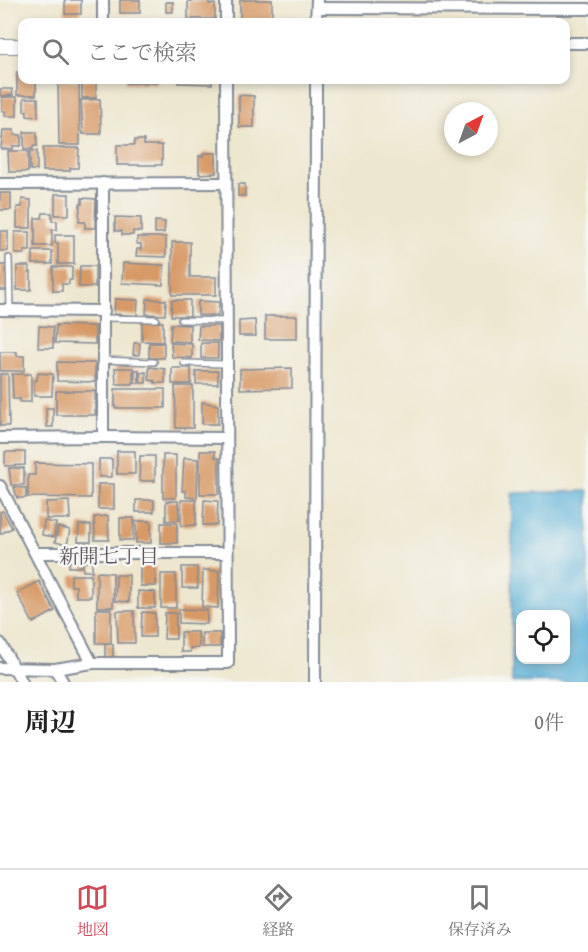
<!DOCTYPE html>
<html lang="ja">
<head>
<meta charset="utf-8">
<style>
  :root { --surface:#fff; --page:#f6f6f6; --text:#222; --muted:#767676; --line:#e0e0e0; --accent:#d1495b }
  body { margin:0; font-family:"Gentium Book Plus","Noto Serif JP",serif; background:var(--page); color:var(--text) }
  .controls { position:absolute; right:18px; bottom:18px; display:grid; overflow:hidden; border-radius:12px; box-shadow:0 3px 9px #0003 }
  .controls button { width:54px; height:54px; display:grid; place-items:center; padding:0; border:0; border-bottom:2px solid var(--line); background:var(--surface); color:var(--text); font:30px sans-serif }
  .compass { position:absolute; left:444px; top:102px; width:54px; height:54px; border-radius:50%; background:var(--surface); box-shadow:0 3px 9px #0003; rotate:41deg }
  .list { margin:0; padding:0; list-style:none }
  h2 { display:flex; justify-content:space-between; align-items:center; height:78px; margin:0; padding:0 24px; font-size:26px }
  h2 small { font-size:20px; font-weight:400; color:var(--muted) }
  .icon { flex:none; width:33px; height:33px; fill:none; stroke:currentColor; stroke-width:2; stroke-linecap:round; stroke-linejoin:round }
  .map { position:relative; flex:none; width:588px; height:682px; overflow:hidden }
  .search { position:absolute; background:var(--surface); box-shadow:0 3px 9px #0003; left:18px; right:18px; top:18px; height:66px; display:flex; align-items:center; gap:15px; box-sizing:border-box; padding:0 21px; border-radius:12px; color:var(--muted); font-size:22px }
  .sheet { height:186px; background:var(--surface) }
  nav { display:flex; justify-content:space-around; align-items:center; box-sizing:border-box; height:84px; border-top:2px solid var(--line); background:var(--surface); font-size:16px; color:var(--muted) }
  nav a { display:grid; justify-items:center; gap:3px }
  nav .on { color:var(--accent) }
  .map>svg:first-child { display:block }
</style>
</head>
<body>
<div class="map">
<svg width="588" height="682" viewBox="0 0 588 682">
  <rect width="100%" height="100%" fill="#f6f6f2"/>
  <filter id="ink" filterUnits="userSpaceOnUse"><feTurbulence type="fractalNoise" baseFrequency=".0167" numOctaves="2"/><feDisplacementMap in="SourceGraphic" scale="12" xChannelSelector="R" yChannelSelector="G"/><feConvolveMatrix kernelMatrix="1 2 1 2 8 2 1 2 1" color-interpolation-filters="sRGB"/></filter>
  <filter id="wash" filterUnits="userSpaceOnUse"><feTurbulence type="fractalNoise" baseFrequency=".008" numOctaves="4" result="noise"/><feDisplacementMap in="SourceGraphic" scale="24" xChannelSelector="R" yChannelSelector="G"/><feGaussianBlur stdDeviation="1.35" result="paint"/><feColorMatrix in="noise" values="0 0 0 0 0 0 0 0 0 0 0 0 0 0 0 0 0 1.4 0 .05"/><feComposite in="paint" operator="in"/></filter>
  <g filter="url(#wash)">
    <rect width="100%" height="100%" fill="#eee7cf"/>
    <path fill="#5ab0d7" stroke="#3a709a" stroke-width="1.5" fill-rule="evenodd" d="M588 491V682H512V493ZM520 614H566V660H520Z"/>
    <g id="blocks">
      <g fill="#d79965">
        <rect x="65" y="0" width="16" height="14"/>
        <rect x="120" y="0" width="20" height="13"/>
        <polygon points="240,0 272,0 272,18 268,21 240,21"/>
        <polygon points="188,1 209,1 209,4 215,4 215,19 188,19"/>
        <rect x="166" y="2" width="7" height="10"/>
        <polygon points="17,72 22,72 22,80 36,80 36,95 17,95"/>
        <polygon points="58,80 79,80 80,145 59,145"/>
        <rect x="82" y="80" width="14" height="18"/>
        <rect x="126" y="80" width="31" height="3"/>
        <polygon points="178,80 212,80 212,84 178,83"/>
        <polygon points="0,89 12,89 13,95 0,96"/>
        <polygon points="239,95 254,96 254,127 239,127"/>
        <polygon points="2,97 17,97 17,116 5,116 5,111 2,111"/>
        <polygon points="24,98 38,98 38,117 27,116 27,111 24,111"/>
        <polygon points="100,99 101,134 83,134 81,100"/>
        <polygon points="3,130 14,130 14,135 21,135 21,146 13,146 13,149 1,149"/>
        <polygon points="24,132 37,132 37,146 33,146 33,149 24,149"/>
        <polygon points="135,140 144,140 144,145 162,145 162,165 117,165 117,145 134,145"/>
        <polygon points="43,148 79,148 78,168 70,168 70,171 43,171"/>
        <polygon points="8,151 28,151 28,172 9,172"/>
        <rect x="30" y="151" width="7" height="19"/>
        <polygon points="203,153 216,153 216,173 199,174 199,156 203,156"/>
        <rect x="238" y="184" width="7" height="12"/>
        <rect x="0" y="193" width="11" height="17"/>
        <rect x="55" y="194" width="14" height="21"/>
        <polygon points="82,198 96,199 95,228 85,228 85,222 79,222 80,204 82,204"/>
        <polygon points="22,199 31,200 31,228 17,228 17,207 22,207"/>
        <polygon points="43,213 52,213 52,221 57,221 57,230 52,230 52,246 35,246 35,218 42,218"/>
        <polygon points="115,217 141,218 141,232 133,231 133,235 122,235 122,231 115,231"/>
        <polygon points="155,221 165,222 164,233 155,233"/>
        <rect x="0" y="231" width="8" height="20"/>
        <polygon points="15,232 30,232 30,251 24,251 24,254 15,254"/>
        <polygon points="55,235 74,235 74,264 58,264 58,243 55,243"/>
        <polygon points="137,237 166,237 166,257 136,256 137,249 141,249 141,244 137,244"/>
        <polygon points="172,242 190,242 190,277 216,277 216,295 172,295"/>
        <rect x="33" y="251" width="19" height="13"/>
        <polygon points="123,263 164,265 163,285 122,283"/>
        <rect x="0" y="265" width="7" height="25"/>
        <polygon points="17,266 29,266 29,272 31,272 31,290 17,290"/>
        <polygon points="80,266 95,266 95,287 79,287"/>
        <polygon points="53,267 72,267 72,280 69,280 69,284 62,284 62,291 53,291"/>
        <polygon points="115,299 138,300 137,316 114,314"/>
        <polygon points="147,299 166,300 165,315 146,314"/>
        <polygon points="172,300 190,300 190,316 171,316"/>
        <polygon points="198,301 219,302 218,316 198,315"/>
        <rect x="265" y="316" width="32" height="23"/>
        <polygon points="255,320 256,336 239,336 239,321"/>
        <polygon points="142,322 163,322 163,342 142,341"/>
        <polygon points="171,324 190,325 190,342 170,341"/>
        <polygon points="56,325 95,326 95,344 55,343"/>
        <polygon points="39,326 53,327 53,348 38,348"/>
        <polygon points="199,326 219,326 219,341 198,340"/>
        <polygon points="134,343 140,343 139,355 133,355"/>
        <rect x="149" y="343" width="15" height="15"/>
        <polygon points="171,343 192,344 192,358 172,357"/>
        <rect x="201" y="343" width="17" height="15"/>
        <polygon points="0,352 17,352 17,356 24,356 24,371 0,371"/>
        <polygon points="57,362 95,363 95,382 57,381"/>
        <polygon points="149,367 165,369 165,383 155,383 155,381 149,380"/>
        <polygon points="115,368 133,368 133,384 116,384"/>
        <rect x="172" y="368" width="19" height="16"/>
        <polygon points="292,368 292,388 240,389 240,369"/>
        <rect x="135" y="370" width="4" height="13"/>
        <rect x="196" y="371" width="22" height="13"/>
        <polygon points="146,372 146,383 141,383 140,373"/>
        <polygon points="38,373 53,374 52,396 34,396 34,380 37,380"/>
        <polygon points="0,374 8,374 9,426 0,426"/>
        <polygon points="12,374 31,374 31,402 20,402 20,399 13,399"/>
        <polygon points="175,386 193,386 193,428 176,428"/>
        <rect x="115" y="389" width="50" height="19"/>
        <rect x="56" y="391" width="39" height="24"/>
        <polygon points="202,402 218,405 218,424 202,424"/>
        <polygon points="46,408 53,408 53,427 47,427"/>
        <rect x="117" y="451" width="18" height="23"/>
        <polygon points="200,451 215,451 215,457 219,458 219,494 200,494"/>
        <polygon points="5,452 25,452 25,465 5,466"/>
        <rect x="163" y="455" width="13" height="43"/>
        <polygon points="140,456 155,456 155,481 139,481"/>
        <polygon points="184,458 198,459 197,498 186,497 186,491 182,491"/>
        <rect x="99" y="459" width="13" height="18"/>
        <polygon points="35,463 91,464 91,498 28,497 28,475 35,475"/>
        <polygon points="9,468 24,468 24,485 11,485"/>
        <rect x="98" y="484" width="16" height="25"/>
        <polygon points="14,487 26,488 26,498 17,498"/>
        <rect x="136" y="500" width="18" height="12"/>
        <polygon points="181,500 196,500 196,525 181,526"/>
        <polygon points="204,500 218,501 217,525 203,525"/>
        <polygon points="69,501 70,519 46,519 46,502"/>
        <polygon points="166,501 178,501 179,520 166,521"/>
        <polygon points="3,511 12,528 0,534 0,512"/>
        <polygon points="108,516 109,540 95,540 94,517"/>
        <polygon points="120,518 134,518 133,540 120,540"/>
        <polygon points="44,521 56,523 54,537 42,535"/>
        <rect x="136" y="521" width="15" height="22"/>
        <rect x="161" y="523" width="16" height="20"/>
        <polygon points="79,525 91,525 91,542 78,542"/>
        <polygon points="58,527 70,530 67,545 55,542"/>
        <polygon points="69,561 80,561 81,567 69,567"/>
        <rect x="83" y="562" width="9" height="9"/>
        <polygon points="140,562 155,562 156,586 140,586"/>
        <polygon points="182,567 197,567 198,588 182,588"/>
        <polygon points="203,570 219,571 218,608 202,607"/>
        <polygon points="97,572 113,573 113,607 97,607"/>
        <rect x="161" y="574" width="15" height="34"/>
        <polygon points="71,575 91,575 91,597 76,597 76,586 71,586"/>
        <polygon points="116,575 129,575 129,602 115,601"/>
        <polygon points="39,581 55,611 33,623 17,593"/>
        <polygon points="138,591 155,592 155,608 138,608"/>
        <rect x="96" y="609" width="15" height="34"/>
        <polygon points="179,609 207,610 207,624 179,623"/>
        <polygon points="117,611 134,611 135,643 118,643"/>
        <polygon points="142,612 155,613 155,637 141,637"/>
        <polygon points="165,613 176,613 176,639 164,639"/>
        <polygon points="181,632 198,632 199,648 190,648 190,652 181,652"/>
        <rect x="202" y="633" width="18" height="14"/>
        <polygon points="105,644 113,644 113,658 105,657"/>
      </g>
    </g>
  </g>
  <g filter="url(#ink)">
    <use href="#blocks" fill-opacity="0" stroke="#848b96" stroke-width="1.5"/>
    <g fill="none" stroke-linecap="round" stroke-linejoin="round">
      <g stroke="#848b96" stroke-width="8">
        <g id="service">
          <polyline points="9,258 10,310"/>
          <polyline points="104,318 156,319"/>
          <polyline points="181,320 226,321"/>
          <polyline points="104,360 154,362"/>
          <polyline points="184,363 227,364"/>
        </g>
      </g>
      <g stroke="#848b96" stroke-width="14">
        <g id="minor">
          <polyline points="317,8 588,9"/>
          <polyline points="103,22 103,0"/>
          <polyline points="226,22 226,0"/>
          <polyline points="316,22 317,0"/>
          <polyline points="566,43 588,43"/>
          <polyline points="103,183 103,437"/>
          <polyline points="0,184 226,183"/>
          <polyline points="0,310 104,311"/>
          <polyline points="0,438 103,437 227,438"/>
          <polyline points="0,486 92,663"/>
          <polyline points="37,553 227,553"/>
          <polyline points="0,643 22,682"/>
          <polyline points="0,668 55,669 92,663 228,663 226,80"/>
          <polyline points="55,669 63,682"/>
          <polyline points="315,682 316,80"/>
        </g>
      </g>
      <g stroke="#848b96" stroke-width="16">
        <polyline id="tertiary" points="0,46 22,46"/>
      </g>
      <use href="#service" stroke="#fff" stroke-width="5"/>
      <use href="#minor" stroke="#fff" stroke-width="10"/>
      <use href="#tertiary" stroke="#fff" stroke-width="14"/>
    </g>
  </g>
  <g text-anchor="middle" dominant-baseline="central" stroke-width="5" stroke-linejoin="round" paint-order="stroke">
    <g font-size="20" fill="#5d5460" stroke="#f6f6f2">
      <text x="109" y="555">新開七丁目</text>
    </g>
  </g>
</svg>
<div class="controls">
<button><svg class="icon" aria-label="locate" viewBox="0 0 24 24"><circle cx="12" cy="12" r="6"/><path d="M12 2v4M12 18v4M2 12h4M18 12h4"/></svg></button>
</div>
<svg class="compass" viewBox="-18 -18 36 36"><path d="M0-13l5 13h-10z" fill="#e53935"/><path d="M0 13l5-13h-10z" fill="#767676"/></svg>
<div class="search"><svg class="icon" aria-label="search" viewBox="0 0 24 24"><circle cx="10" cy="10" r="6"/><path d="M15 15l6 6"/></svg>ここで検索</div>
</div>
<section class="sheet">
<h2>周辺<small>0件</small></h2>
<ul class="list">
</ul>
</section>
<nav>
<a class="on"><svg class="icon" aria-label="map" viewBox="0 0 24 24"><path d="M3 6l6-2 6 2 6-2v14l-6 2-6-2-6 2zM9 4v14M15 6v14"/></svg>地図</a>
<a><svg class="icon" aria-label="directions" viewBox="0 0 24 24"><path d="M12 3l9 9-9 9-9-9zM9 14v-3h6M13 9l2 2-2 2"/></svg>経路</a>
<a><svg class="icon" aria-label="saved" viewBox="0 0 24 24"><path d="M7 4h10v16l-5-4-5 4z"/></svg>保存済み</a>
</nav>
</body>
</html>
